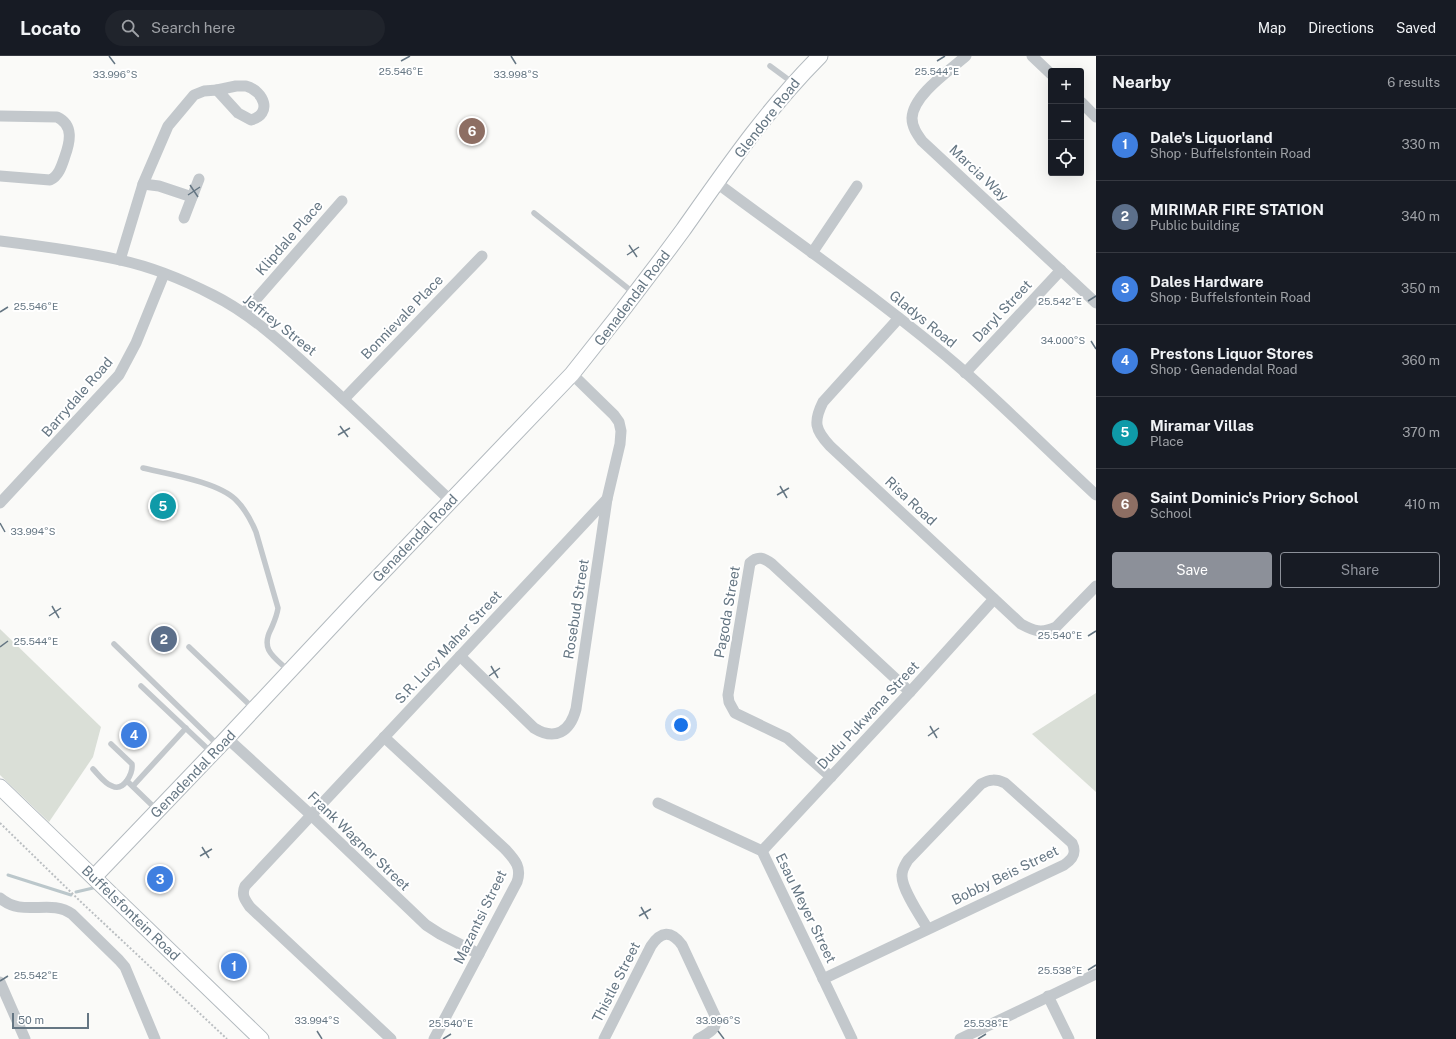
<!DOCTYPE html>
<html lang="en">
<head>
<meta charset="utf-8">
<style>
  :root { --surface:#171b24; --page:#20242c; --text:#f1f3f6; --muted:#9ea1a6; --line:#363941; --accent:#8c9099 }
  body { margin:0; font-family:"Public Sans",sans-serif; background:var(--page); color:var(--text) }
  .controls { position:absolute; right:12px; top:12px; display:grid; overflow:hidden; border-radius:4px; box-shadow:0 4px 16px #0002 }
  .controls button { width:36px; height:36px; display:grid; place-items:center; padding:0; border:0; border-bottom:1px solid var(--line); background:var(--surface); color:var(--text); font:20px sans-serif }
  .scale { position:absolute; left:12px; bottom:10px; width:77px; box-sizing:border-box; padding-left:4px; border:2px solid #657683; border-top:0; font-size:11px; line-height:14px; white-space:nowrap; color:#657683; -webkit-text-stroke:3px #fff; paint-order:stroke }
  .you { position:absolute; left:681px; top:669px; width:14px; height:14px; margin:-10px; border:3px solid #fff; border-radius:50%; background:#1a73e8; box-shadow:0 0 0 6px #1a73e833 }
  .badge { display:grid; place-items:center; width:26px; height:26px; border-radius:50%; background:var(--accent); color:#fff; font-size:13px; font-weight:700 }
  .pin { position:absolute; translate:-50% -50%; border:2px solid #fff; box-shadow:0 1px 4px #0006 }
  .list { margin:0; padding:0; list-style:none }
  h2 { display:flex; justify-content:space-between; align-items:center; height:52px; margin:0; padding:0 16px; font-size:17px }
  h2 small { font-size:13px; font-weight:400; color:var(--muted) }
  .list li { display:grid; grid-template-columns:26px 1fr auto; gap:12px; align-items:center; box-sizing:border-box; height:72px; padding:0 16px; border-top:1px solid var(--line) }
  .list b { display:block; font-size:15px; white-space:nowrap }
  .list p { margin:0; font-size:13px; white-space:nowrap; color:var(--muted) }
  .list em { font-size:13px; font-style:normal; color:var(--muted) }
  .actions { display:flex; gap:8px; padding:12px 16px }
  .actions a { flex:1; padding:9px 0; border:1px solid var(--accent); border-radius:4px; text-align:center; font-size:14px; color:var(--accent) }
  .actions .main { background:var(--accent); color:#fff }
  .icon { flex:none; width:22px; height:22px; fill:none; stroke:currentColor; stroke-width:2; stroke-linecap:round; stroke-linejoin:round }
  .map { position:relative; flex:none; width:1096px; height:983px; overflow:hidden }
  header { display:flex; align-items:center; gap:24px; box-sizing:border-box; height:56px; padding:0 20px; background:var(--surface); border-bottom:1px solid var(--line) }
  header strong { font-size:19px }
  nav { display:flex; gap:22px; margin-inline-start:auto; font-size:14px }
  .search { width:280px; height:36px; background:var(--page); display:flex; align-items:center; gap:10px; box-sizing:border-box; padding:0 14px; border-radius:22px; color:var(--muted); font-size:15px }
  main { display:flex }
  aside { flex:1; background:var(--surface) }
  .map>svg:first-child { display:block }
</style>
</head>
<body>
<header>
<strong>Locato</strong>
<div class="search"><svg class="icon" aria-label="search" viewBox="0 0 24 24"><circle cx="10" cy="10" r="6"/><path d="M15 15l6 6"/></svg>Search here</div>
<nav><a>Map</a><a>Directions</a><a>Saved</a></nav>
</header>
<main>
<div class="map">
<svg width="1096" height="983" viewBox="0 0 1096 983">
  <rect width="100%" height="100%" fill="#fafaf8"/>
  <g fill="#dadfd7">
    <polygon points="0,573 101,671 93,701 49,766 0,719"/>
    <polygon points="1096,637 1096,736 1032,678"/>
  </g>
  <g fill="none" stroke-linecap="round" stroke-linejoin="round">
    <g stroke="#bbc7cb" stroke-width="3">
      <polyline points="8,819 71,839"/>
      <polyline points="76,836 93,832"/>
    </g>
    <g stroke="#b3babf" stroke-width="17">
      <g id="secondary">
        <polyline points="0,731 261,983"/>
        <path d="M94 821 227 682 358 542 572 318C610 271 647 223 683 174 726 113 767 53 820 0"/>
      </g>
    </g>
    <polyline stroke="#bbbfc2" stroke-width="2" stroke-dasharray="2 2" stroke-linecap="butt" points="0,767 80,845 227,983"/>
    <g stroke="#c3c8cc" stroke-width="5.5">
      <polyline points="770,10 793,27"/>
      <polyline points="534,157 635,238"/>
      <path d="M143 412C168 418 218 426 236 444 245 453 251 464 256 476L278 552C277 560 274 566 271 573 260 594 274 601 289 615"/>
      <polyline points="114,588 219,690"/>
      <polyline points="189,591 254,653"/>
      <polyline points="141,630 212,697"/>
      <path d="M93 713C98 718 105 728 112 730 124 736 133 717 132 708L111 688"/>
      <polyline points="127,725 157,754"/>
      <polyline points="133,730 186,672"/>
    </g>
    <g stroke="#c3c8cc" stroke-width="11">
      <path d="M966 0C949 15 913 39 912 62 912 71 917 78 922 85L1096 247"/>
      <polyline points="1032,0 1051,18"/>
      <path d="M236 30C239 30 243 30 246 30 264 35 273 58 251 64L238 57 217 34Z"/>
      <polyline points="1081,46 1096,61"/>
      <path d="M0 60 57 61C74 69 70 86 65 100 62 109 59 120 50 124L0 120"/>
      <path d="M717 127C800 189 887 248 965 316 1010 356 1052 398 1096 439"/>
      <polyline points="143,128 159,130 192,141"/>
      <polyline points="184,162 199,123"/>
      <path d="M0 185C40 190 80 195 120 204 152 211 184 224 213 239 251 258 283 288 314 316 361 358 405 402 451 445"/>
      <polyline points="812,197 857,130"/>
      <polyline points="120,204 143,128 168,70 194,39 204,35 217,34"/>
      <polyline points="244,257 342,145"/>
      <path d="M899 262 823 346C813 366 815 374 830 390L1021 568C1034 575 1041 578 1056 571L1096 530"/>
      <polyline points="965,317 1061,214"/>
      <polyline points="344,343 482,200"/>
      <polyline points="0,447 119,319 136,287 164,218"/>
      <path d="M460 600 534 672C555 685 570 676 576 653L607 443 620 388 621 375 619 366 614 359 572 318"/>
      <path d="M384 681 505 793C515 804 522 811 517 826L434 983"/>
      <polyline points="227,682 311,759 426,869 440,878 479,898"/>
      <path d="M831 721 787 682 735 657 729 646 728 639 750 507C758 499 764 502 772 508L910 636"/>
      <polyline points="658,747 762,795 852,983"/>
      <polyline points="762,795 910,636 994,543"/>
      <path d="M0 842C23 862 50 842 72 858L119 904 125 911 155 983"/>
      <path d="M823 923 1064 809C1073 803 1077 797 1072 787L1005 727C996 723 990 723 981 728L908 804C905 809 902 813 902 819 901 832 920 860 928 873"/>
      <polyline points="0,926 25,983"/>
      <polyline points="1048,940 1069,983"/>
      <path d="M391 983 250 851C245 844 241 839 245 830L607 443"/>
      <path d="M604 983 651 890C661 875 671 874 682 889L716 962C717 974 707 978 698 983"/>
      <polyline points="960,983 1096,918"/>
    </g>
    <use href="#secondary" stroke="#fff" stroke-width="15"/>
  </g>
  <path fill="none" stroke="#657683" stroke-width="1.5" d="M109 0 115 8M511 0 516 8M401 5 410 0M937 5 945 0M190 129 198 141M188 139 200 131M629 189 637 201M627 199 639 191M1088 245 1096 240M0 256 8 251M1091 285 1096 293M340 370 348 381M338 379 350 372M780 430 787 442M777 439 789 432M0 467 5 476M52 550 59 562M49 560 61 552M1088 580 1096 575M0 591 8 585M491 610 498 622M489 620 500 612M930 670 937 682M928 680 939 672M202 791 209 802M200 800 212 793M641 851 648 863M639 860 651 853M1088 914 1096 909M0 925 8 920M317 975 322 983M718 975 724 983M443 983 451 978M978 983 986 978"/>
  <g text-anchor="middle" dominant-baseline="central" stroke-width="4" stroke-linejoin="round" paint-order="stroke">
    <g font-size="14" fill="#657683" stroke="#fff">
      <text transform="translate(767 62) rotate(-52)">Glendore Road</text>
      <text transform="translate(979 117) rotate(43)">Marcia Way</text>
      <text transform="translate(289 182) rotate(-49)">Klipdale Place</text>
      <text transform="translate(632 242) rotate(-53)">Genadendal Road</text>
      <text transform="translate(1002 255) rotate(-47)">Daryl Street</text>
      <text transform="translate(402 261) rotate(-46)">Bonnievale Place</text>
      <text transform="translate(923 263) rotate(39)">Gladys Road</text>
      <text transform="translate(280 269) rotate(38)">Jeffrey Street</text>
      <text transform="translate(77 341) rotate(-49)">Barrydale Road</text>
      <text transform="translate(911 445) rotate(43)">Risa Road</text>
      <text transform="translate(415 482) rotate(-46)">Genadendal Road</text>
      <text transform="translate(576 553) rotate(-81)">Rosebud Street</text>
      <text transform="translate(727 556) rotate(-80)">Pagoda Street</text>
      <text transform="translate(448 591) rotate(-47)">S.R. Lucy Maher Street</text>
      <text transform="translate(868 659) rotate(-47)">Dudu Pukwana Street</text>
      <text transform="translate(193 718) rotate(-46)">Genadendal Road</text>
      <text transform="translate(359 785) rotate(44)">Frank Wagner Street</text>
      <text transform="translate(1005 819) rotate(-26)">Bobby Beis Street</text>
      <text transform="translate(806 852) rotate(64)">Esau Meyer Street</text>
      <text transform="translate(131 857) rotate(44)">Buffelsfontein Road</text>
      <text transform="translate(480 861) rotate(-64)">Mazantsi Street</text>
      <text transform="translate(616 926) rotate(-63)">Thistle Street</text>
    </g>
  </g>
  <g font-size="10" text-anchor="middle" fill="#657683" stroke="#fff" stroke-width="4" stroke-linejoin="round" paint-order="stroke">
    <text x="937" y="19">25.544°E</text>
    <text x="401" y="19">25.546°E</text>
    <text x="115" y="22">33.996°S</text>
    <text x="516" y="22">33.998°S</text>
    <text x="1060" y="249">25.542°E</text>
    <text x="36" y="254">25.546°E</text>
    <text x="1063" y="288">34.000°S</text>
    <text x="33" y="479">33.994°S</text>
    <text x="1060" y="583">25.540°E</text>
    <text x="36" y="589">25.544°E</text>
    <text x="1060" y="918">25.538°E</text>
    <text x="36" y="923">25.542°E</text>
    <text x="317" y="968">33.994°S</text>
    <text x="718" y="968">33.996°S</text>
    <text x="451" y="971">25.540°E</text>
    <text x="986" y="971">25.538°E</text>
  </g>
</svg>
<div class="controls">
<button>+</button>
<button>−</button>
<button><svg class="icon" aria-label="locate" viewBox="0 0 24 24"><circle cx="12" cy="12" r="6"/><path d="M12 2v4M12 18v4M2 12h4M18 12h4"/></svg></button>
</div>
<div class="scale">50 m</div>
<div class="you"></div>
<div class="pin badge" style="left:234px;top:910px;background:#3f7fe0">1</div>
<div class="pin badge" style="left:164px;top:583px;background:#5c6f8a">2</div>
<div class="pin badge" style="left:160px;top:823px;background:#3f7fe0">3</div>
<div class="pin badge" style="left:134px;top:679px;background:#3f7fe0">4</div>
<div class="pin badge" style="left:163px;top:450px;background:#0f9aa8">5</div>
<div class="pin badge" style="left:472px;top:75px;background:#8d6e63">6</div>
</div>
<aside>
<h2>Nearby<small>6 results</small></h2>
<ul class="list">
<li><span class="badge" style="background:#3f7fe0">1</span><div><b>Dale's Liquorland</b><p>Shop · Buffelsfontein Road</p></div><em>330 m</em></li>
<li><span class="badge" style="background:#5c6f8a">2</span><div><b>MIRIMAR FIRE STATION</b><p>Public building</p></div><em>340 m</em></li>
<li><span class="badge" style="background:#3f7fe0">3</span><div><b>Dales Hardware</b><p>Shop · Buffelsfontein Road</p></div><em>350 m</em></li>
<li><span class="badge" style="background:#3f7fe0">4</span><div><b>Prestons Liquor Stores</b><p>Shop · Genadendal Road</p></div><em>360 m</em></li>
<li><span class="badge" style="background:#0f9aa8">5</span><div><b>Miramar Villas</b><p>Place</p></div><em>370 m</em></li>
<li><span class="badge" style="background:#8d6e63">6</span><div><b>Saint Dominic's Priory School</b><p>School</p></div><em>410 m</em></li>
</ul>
<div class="actions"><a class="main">Save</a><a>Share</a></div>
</aside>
</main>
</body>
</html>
